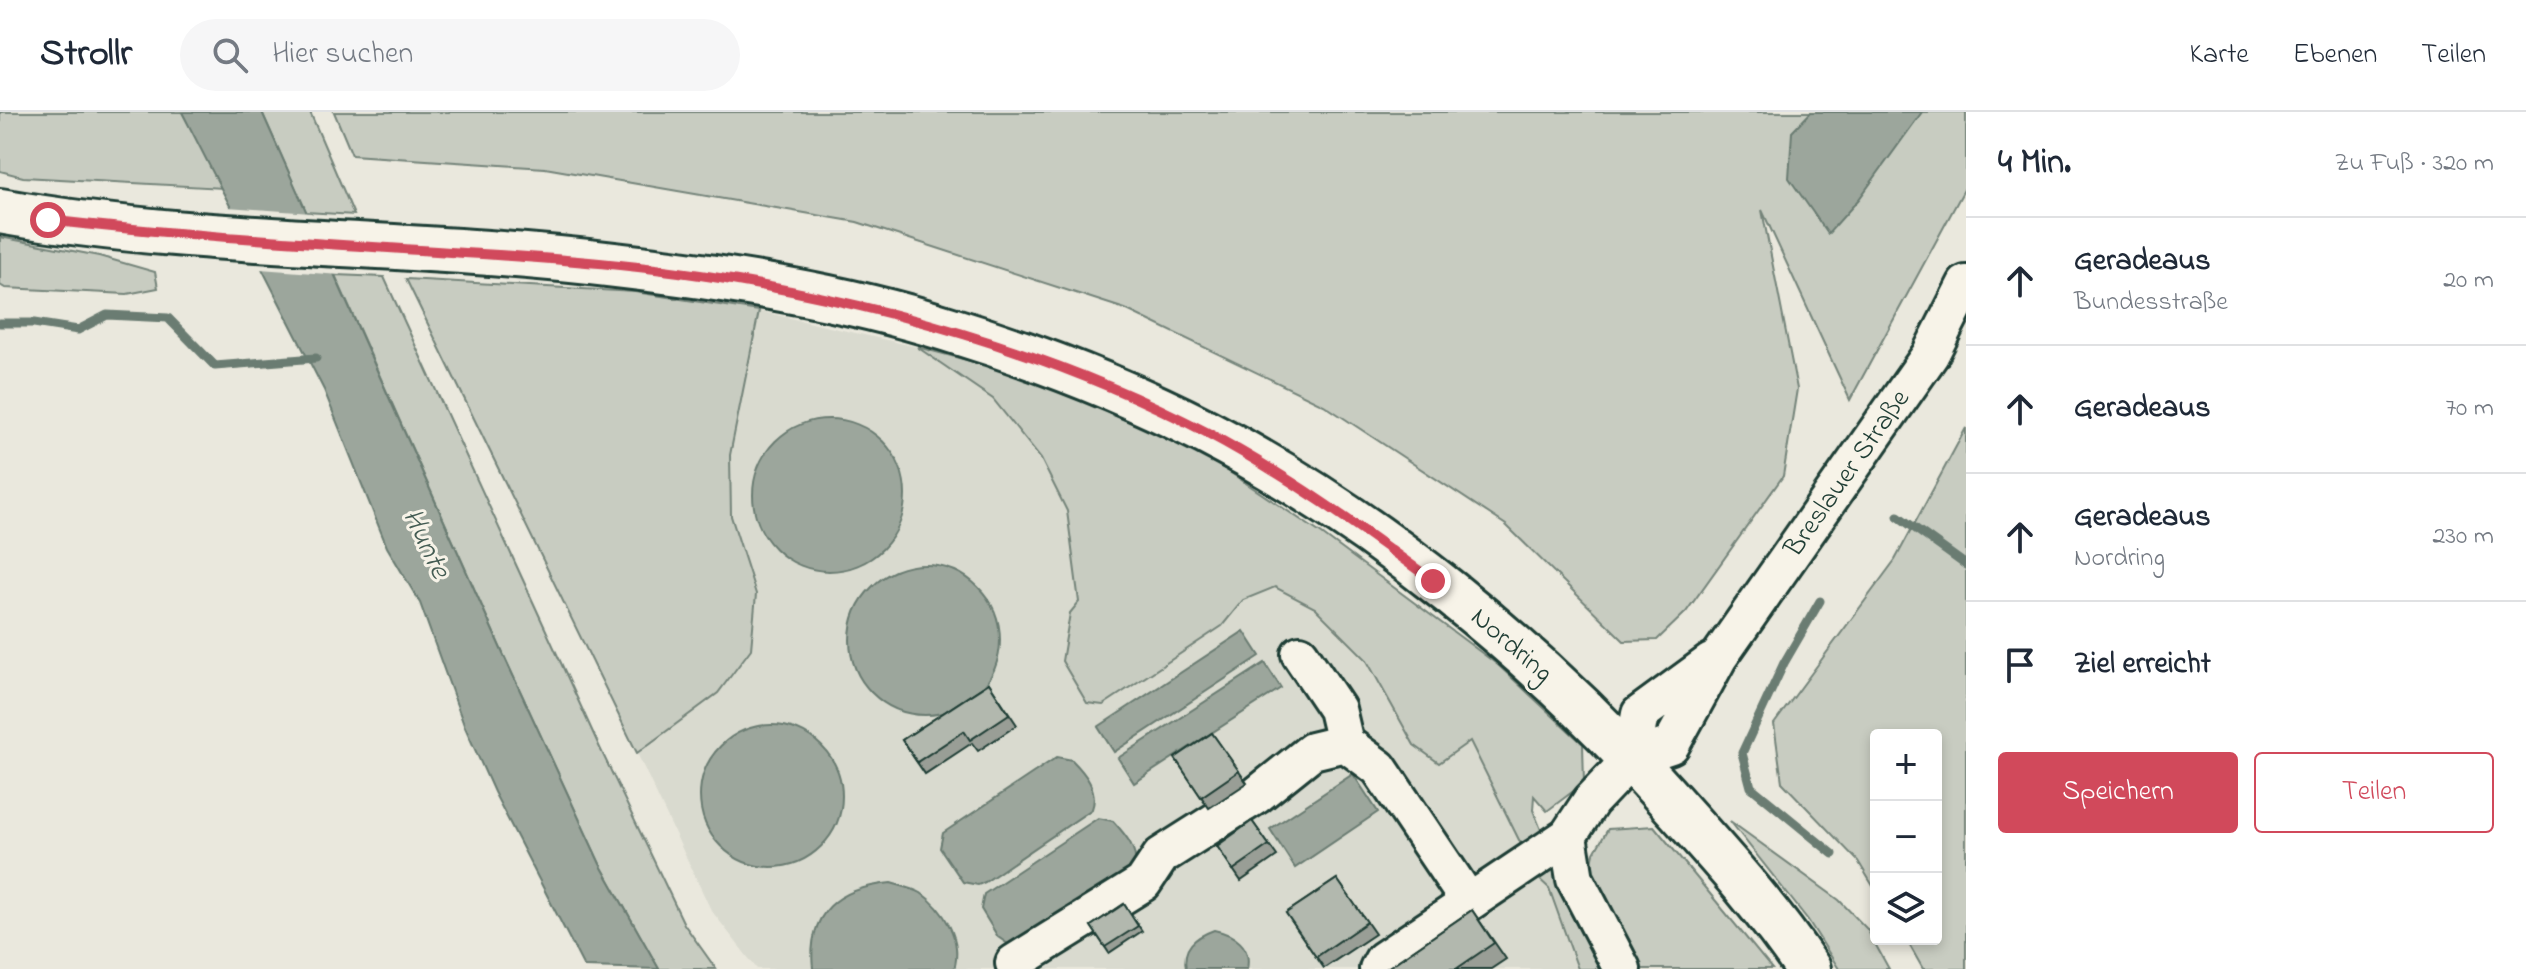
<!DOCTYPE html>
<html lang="de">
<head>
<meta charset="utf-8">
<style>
  :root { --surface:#fff; --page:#f6f6f7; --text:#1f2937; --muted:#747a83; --line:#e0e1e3; --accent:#d1495b }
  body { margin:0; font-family:"Indie Flower",sans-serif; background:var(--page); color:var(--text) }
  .controls { position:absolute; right:24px; bottom:24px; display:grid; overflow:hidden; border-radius:8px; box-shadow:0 4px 12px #0003 }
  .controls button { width:72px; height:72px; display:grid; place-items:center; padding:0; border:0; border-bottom:2px solid var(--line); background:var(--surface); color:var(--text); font:40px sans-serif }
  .stop { position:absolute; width:24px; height:24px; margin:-18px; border:6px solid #d1495b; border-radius:50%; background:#fff }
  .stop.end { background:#d1495b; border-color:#fff; box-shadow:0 2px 8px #0008 }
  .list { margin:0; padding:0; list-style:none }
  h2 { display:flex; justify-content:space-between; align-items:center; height:104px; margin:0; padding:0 32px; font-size:34px }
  h2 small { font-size:26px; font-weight:400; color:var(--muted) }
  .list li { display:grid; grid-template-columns:52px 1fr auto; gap:24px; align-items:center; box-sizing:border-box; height:128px; padding:0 32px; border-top:2px solid var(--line) }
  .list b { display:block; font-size:30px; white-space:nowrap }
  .list p { margin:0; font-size:26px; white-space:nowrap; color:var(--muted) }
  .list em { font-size:26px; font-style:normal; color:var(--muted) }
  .actions { display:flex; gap:16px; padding:24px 32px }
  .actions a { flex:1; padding:18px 0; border:2px solid var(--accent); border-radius:8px; text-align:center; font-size:28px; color:var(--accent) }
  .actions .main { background:var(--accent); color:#fff }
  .icon { flex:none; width:44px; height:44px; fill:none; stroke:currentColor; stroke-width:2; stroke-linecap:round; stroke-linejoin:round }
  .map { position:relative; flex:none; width:1966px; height:857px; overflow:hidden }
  header { display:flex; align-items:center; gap:48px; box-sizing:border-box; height:112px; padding:0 40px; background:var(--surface); border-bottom:2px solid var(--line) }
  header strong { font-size:38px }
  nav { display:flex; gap:44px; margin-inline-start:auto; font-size:28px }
  .search { width:560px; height:72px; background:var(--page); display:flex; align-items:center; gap:20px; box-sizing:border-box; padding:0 28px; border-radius:44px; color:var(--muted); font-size:30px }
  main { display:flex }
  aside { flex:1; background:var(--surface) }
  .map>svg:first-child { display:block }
</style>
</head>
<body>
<header>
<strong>Strollr</strong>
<div class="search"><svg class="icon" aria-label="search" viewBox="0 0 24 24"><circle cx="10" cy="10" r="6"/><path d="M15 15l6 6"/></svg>Hier suchen</div>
<nav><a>Karte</a><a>Ebenen</a><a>Teilen</a></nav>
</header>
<main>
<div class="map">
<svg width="1966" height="857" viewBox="0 0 1966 857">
  <rect width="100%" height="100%" fill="#eae8dd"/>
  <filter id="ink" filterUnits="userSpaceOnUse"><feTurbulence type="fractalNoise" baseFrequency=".0125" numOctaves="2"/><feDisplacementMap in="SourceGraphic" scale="16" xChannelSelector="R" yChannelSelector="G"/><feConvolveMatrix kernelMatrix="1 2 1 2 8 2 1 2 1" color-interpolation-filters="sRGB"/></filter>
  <g filter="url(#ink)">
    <polygon fill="#d9dacf" points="759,199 917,235 993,287 1041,347 1067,399 1080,490 1103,593 1222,514 1243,488 1275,475 1315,496 1366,547 1414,633 1470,629 1535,763 1549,776 1578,857 757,857 711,798 637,641 718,581 756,482 731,404 730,342"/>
    <g fill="#c8ccc1" stroke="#74847a" stroke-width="2">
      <polygon points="0,0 182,0 223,76 23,65 0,59"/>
      <polygon points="262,0 310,0 354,103 306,100"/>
      <polygon points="334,0 1966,0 1966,74 1850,288 1762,98 1797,277 1783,364 1686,500 1657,528 1624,529 1506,413 1324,293 1125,197 857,110 545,56 352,43"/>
      <polygon points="0,125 99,144 155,160 158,176 127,182 5,176 0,173"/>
      <polygon points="335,163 384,165 600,636 684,812 716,857 659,857 600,752 504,544"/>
      <polygon points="406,167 635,180 759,199 730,343 731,404 756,482 751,537 718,581 637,641"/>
      <polygon points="917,235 1028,264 1136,309 1207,345 1322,422 1498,553 1583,632 1584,671 1547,699 1534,684 1533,698 1542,720 1522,734 1470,629 1439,651 1414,633 1366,547 1315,496 1275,475 1243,488 1222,514 1103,593 1087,591 1062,549 1070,501 1079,490 1067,399 1041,347 993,287"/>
      <polygon points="1966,316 1966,857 1923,857 1906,827 1936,827 1936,623 1876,623 1876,779 1858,749 1782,670 1774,612 1895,448"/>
      <polygon points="1730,709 1839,788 1867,817 1889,857 1839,857 1808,808"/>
      <polygon points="1654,714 1772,857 1633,857 1588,768 1594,741 1608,717"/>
      <polygon points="1554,750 1608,857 1578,857 1549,776 1535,763"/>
    </g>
    <g fill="#9ca69c" stroke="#6a7c72" stroke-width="2">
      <polygon points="182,0 262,0 504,544 600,752 659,857 584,855 494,680 464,613 420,491 387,435 324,278"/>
      <polygon points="1811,0 1922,0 1859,87 1828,122 1789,66 1792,20"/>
      <circle cx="829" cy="383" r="76"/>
      <circle cx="925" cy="528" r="75"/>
      <polygon points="1244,519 1260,544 1114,640 1098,615"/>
      <polygon points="1265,551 1281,576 1134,671 1118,646"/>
      <circle cx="771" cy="684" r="71"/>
      <path d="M1057 645 1072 648C1085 661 1099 678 1092 697L985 770 978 773 963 770 940 736 943 721Z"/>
      <polygon points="1353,662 1378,700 1295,756 1270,717"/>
      <path d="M1098 706 1113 709C1125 722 1141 740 1133 758L1011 834 998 825 981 797 984 782Z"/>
      <path d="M891 771C901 774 912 776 921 781 944 797 963 828 954 857H813C807 800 838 776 891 771Z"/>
      <path d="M1214 818C1234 822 1252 834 1247 857H1186C1182 835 1195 825 1214 818Z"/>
    </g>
    <polygon fill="#eae8dd" points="228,95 311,101 340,163 260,157"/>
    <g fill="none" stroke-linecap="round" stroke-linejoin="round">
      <g stroke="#6a7c72" stroke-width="9">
        <polyline points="0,211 34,211 78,218 107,203 168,206 215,254 316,246"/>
        <polyline points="1898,404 1966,453"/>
        <polyline points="1820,489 1784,551 1742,641 1751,675 1833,742"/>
      </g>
      <g stroke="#1f3d34" stroke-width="42">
        <g id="minor">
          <polyline points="1300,542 1337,597 1345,631"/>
          <polyline points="1632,646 1640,602 1711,550"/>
          <polyline points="1568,724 1575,767 1622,857"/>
          <polyline points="1014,851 1143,771 1161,744 1257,683 1312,639 1345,631 1379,656 1469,790"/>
          <polyline points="1378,857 1383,848 1568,724 1591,689 1632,646 1671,633 1719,545 1930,243 1966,172"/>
        </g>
      </g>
      <g stroke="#1f3d34" stroke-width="50">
        <path id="major" d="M0 99C203 135 411 128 615 153 727 166 840 183 948 217 1036 244 1124 278 1206 320 1374 407 1538 542 1664 682 1714 738 1766 794 1808 857"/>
      </g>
      <use href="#minor" stroke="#f7f3e8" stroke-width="36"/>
      <use href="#major" stroke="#f7f3e8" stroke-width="44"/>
    </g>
    <g fill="#999e96" stroke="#1f3d34" stroke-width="2">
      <polygon points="989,571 1017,613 978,639 972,631 925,662 902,628"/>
      <polygon points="1212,621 1247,671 1209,696 1175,646"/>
      <polygon points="1252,709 1277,744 1241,769 1217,734"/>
      <polygon points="1337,767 1375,822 1324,856 1286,801"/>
      <polygon points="1124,792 1142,819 1109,841 1091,814"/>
      <polygon points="1472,798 1506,847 1491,857 1386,857"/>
    </g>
    <g fill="#b2b8ae" stroke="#1f3d34" stroke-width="2">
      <polygon points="989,571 1009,602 970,628 964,619 917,650 902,628"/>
      <polygon points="1212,621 1239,659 1201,685 1175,646"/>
      <polygon points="1252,709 1269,733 1233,758 1217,734"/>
      <polygon points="1337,767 1367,810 1316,845 1286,801"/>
      <polygon points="1124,792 1138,814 1105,835 1091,814"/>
      <polygon points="1472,798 1494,831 1456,857 1386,857"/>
    </g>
  </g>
  <g fill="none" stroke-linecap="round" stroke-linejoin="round" filter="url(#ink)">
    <path stroke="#d1495b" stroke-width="10" d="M48 108C182 124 316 131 450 140 549 146 650 153 749 171 906 199 1064 246 1206 320 1287 363 1360 415 1433 469"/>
  </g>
  <g text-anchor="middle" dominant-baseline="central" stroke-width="6" stroke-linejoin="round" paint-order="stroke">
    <g font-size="28" fill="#1f3d34" stroke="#f7f3e8">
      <text transform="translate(1848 362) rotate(-55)">Breslauer Straße</text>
      <text transform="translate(1511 534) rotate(41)">Nordring</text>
    </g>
    <g font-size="30" font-style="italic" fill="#445c53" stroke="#f7f3e8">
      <text transform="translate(425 432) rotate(64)">Hunte</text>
    </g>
  </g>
</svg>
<div class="controls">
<button>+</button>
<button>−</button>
<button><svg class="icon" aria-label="layers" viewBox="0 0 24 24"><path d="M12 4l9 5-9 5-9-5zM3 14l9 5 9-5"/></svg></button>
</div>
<div class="stop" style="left:48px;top:108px"></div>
<div class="stop end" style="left:1433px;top:469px"></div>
</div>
<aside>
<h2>4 Min.<small>Zu Fuß · 320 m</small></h2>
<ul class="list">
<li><svg class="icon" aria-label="ahead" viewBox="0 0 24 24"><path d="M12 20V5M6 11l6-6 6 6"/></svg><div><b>Geradeaus</b><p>Bundesstraße</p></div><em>20 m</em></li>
<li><svg class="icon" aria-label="ahead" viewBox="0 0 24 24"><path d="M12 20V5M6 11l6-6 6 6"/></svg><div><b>Geradeaus</b></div><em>70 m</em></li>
<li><svg class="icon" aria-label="ahead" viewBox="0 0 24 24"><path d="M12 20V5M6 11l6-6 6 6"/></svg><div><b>Geradeaus</b><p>Nordring</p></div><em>230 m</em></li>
<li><svg class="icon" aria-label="arrive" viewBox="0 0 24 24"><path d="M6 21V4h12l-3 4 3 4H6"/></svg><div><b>Ziel erreicht</b></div></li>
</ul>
<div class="actions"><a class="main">Speichern</a><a>Teilen</a></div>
</aside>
</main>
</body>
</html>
